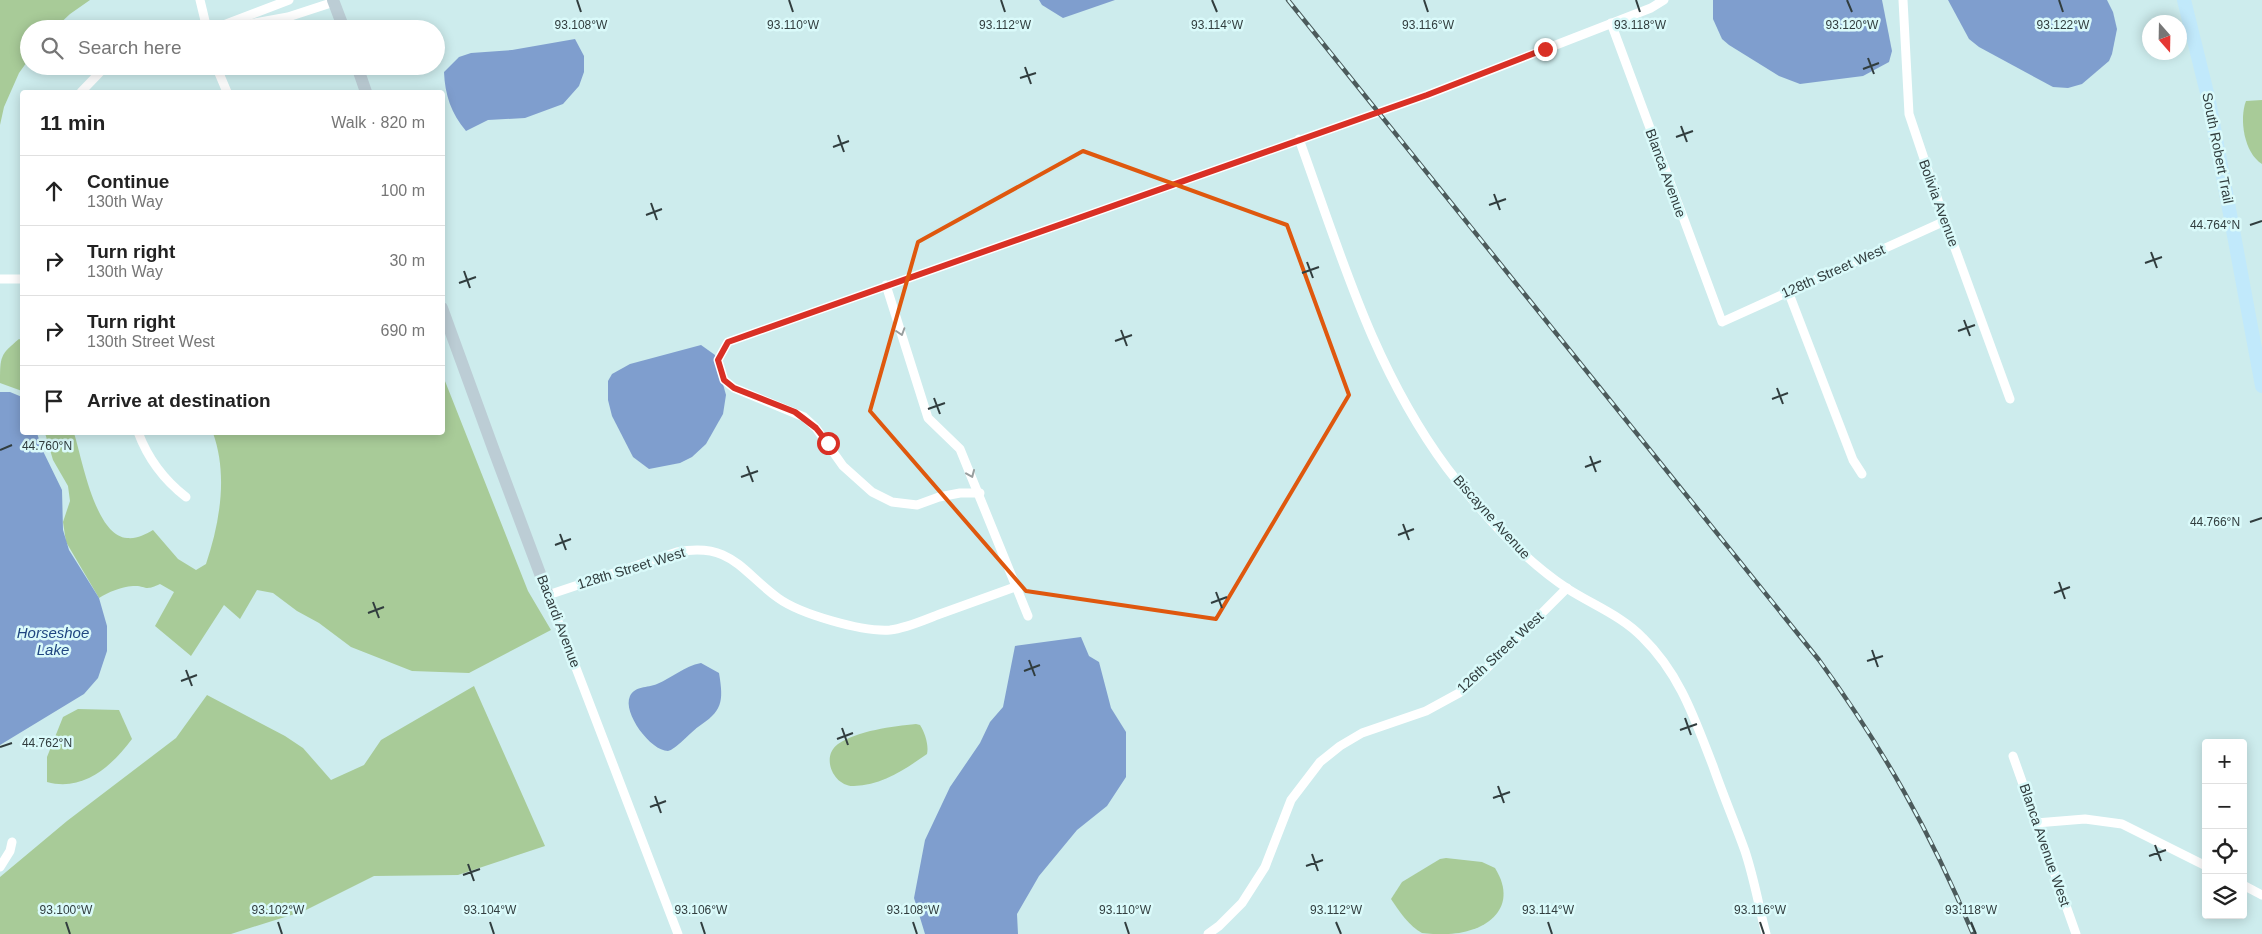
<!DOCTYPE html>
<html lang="en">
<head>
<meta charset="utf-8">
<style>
  :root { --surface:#fff; --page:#f2f2f2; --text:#222; --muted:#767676; --line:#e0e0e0 }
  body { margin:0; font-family:Arial,sans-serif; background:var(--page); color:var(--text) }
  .controls { position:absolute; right:15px; bottom:15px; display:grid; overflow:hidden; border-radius:5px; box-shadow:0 2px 12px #0003 }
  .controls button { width:45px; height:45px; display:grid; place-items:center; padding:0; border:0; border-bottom:1px solid var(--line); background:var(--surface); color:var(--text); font:25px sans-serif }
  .compass { position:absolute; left:2142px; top:15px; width:45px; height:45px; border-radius:50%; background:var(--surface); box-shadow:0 2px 12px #0003; rotate:160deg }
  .stop { position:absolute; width:15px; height:15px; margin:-11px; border:4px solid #d93025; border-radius:50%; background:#fff }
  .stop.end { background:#d93025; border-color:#fff; box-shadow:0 1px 5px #0008 }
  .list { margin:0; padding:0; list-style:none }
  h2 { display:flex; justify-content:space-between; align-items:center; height:65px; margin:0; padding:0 20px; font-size:21px }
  h2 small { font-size:16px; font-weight:400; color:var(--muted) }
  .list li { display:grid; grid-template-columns:32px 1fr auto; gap:15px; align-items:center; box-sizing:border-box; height:70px; padding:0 20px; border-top:1px solid var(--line) }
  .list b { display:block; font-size:19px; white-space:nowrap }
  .list p { margin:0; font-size:16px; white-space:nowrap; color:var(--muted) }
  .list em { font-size:16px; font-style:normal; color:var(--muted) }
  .icon { flex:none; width:28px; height:28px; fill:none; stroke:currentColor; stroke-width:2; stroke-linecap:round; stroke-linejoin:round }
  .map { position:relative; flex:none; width:2262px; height:934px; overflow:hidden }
  .search { position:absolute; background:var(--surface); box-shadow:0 2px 12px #0003; left:20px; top:20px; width:425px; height:55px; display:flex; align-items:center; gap:12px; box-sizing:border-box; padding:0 18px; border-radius:28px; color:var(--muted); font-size:19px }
  .panel { position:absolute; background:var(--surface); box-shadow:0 2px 12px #0003; left:20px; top:90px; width:425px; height:345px; border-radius:5px }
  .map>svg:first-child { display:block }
</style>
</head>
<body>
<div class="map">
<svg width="2262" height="934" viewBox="0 0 2262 934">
  <rect width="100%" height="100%" fill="#cdeced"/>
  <g fill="#a8cb98">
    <polygon points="0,0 90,0 70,14 54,29 29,29 29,59 19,73 4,107 0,125"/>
    <path d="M2262 100V164C2244 153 2239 119 2246 101Z"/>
    <path d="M19 339 22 340V391L0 383C0 356 0 355 19 339Z"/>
    <path d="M443 376 528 591 551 630 469 673 412 671 351 647 319 623 297 611 273 593 257 590 240 619 224 605 191 656 155 626 174 592 160 584C144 592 146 585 133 586 120 587 109 592 99 598L66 542 63 522 70 501 68 486 53 460 45 433H74C82 458 95 536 127 538 137 539 144 535 153 530L178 559 196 570 206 564C220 522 228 475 213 433L442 432Z"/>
    <polygon points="474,686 545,846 458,875 374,876 304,911 231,934 0,934 0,877 67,821 176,738 207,695 285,736 303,748 331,780 364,765 381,740"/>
    <path d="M78 709 119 710 132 739C112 766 83 792 47 782V757L63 717Z"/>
    <path d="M916 724 920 725C925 733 929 745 927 754 904 770 882 785 854 786 834 787 820 757 838 744 857 731 893 726 916 724Z"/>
    <path d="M1446 858 1482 862 1495 868C1521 910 1483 934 1445 934 1438 934 1428 934 1422 933 1410 927 1398 910 1391 899L1402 882 1440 859Z"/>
  </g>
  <g fill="#7f9ece">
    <polygon points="1039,0 1115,0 1063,18 1042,5"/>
    <polygon points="1713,0 1882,0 1892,51 1889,62 1863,76 1800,84 1779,76 1729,45 1722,39 1713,19"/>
    <polygon points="1948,0 2107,0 2113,12 2117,29 2112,54 2109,61 2082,84 2068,88 2053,87 1979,47 1969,39"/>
    <path d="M575 39 584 56V72L579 86 563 104 525 118 488 120 466 131C451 113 445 95 444 72L459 57 471 53 512 50Z"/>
    <polygon points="701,345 715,355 726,395 723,414 706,444 692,457 680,463 649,469 633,457 612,416 608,400 608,381 612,374 630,364"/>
    <polygon points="0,392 10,392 22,397 22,432 37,433 42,449 62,490 63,530 69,550 99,598 107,626 107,651 98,678 84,694 0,745"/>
    <polygon points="1081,637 1089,656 1099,662 1111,708 1126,732 1126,777 1107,806 1077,830 1039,876 1017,914 1018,934 925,934 914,898 925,840 950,787 980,743 990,722 1003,707 1015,646"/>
    <path d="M701 663 719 673C724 703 722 711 698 727 691 732 675 750 668 751 651 751 622 713 630 696 635 686 647 688 657 684 672 678 684 666 701 663Z"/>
  </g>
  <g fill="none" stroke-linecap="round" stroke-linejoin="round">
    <g stroke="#fff" stroke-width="9">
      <polyline points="200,0 207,29"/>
      <polyline points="1903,0 1909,114 1945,221 2010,399"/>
      <polyline points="1611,23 1722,322 1945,221"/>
      <polyline points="213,29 289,0"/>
      <polyline points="221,29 288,17 334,2"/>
      <polyline points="216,66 227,92"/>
      <polyline points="81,92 106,66"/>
      <path d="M1299 139C1341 255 1373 368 1447 468 1481 512 1521 558 1568 589 1593 605 1622 616 1643 638 1680 674 1695 720 1713 766 1723 795 1735 823 1745 851 1754 878 1759 907 1766 934"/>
      <polyline points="0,279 22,279"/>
      <polyline points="886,285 928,418 960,449 1028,616"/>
      <polyline points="1788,291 1853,460 1862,474"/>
      <path d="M138 432C148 459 164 480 186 497"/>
      <polyline points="980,493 960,493 939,497 917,505 892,502 872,492 843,466 816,428 804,417 734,388 724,380 718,360 728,342 1427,95 1651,8 1664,0"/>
      <polyline points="2013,756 2076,934"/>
      <polyline points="2036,823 2085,819 2122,824 2206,866"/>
      <polyline points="0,867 10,851 12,842"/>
      <polyline points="2243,885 2262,895"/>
      <path d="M678 934 548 595 677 552C731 542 740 570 778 598 800 614 862 632 890 630 907 628 924 620 940 614 965 605 990 596 1015 587"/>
      <polyline points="1208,934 1219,926 1242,903 1265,867 1291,800 1320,762 1340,746 1362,733 1426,711 1459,693 1480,675 1567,588"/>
    </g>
    <g stroke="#bccdd5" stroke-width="12">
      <polyline points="333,0 344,29"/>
      <polyline points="357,66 366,92"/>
      <polyline points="442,308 493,448 548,595"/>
    </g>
    <polyline stroke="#c1e9fb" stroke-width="14" points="2184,0 2209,101 2262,386"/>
    <g stroke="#4c5b5c" stroke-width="4.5">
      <path id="rail" d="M1288 0 1819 660C1883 748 1931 833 1973 934"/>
    </g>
    <use href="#rail" stroke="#dafafa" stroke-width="2.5" stroke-dasharray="8" stroke-linecap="butt"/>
  </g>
  <defs><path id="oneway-chevron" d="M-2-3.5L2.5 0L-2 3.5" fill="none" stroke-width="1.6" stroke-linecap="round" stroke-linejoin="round" transform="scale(1.25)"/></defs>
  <g stroke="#989e9e">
    <use href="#oneway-chevron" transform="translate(901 332) rotate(72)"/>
    <use href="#oneway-chevron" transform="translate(971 474) rotate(67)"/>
  </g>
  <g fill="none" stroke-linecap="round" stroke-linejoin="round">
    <polyline stroke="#d93025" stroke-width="6" points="828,443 816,428 795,412 734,388 724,380 718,360 728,342 1427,95 1545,49"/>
  </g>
  <path fill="none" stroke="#df580e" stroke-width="4" stroke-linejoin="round" d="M1083 151 1287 225 1349 395 1216 619 1026 591 870 411 918 242Z"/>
  <path fill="none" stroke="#313d3e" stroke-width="2" d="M577 0 581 12M789 0 793 12M1001 0 1005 12M1212 0 1217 12M1424 0 1428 12M1636 0 1640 12M1847 0 1852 12M2059 0 2063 12M1868 58 1874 74M1025 67 1031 84M1863 69 1879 63M1020 78 1036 73M1681 126 1687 142M838 135 844 152M1676 137 1693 131M833 147 849 141M1494 194 1500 210M651 203 657 220M1489 205 1506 199M646 215 662 209M2250 225 2262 221M2151 252 2157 268M1307 262 1313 278M2145 263 2162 257M464 271 470 288M1302 273 1319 267M459 283 476 277M1964 320 1970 336M1121 330 1127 346M1958 331 1975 325M1115 341 1132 335M1777 388 1783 404M934 398 940 414M1772 399 1788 393M928 409 945 403M0 450 12 445M1590 456 1596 472M747 466 753 482M1585 467 1601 461M741 477 758 471M2250 522 2262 518M1403 524 1409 540M560 534 566 550M1398 535 1414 529M555 545 571 539M2059 582 2065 599M1216 592 1222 608M2054 593 2070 587M373 602 379 618M1211 603 1227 597M368 613 384 607M1872 650 1878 667M1029 660 1035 676M1867 661 1883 656M186 670 192 686M1024 671 1040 665M181 681 197 675M1685 718 1691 735M842 728 848 745M1680 730 1697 724M837 739 853 733M0 747 12 743M1498 786 1504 803M655 796 661 813M1493 798 1510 792M650 807 666 801M2155 845 2161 861M1312 854 1318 871M2149 856 2166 850M468 864 474 881M1306 866 1323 860M463 875 480 869M66 922 70 934M278 922 282 934M490 922 494 934M701 922 705 934M913 922 917 934M1125 922 1129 934M1336 922 1341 934M1548 922 1552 934M1760 922 1764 934M1971 922 1976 934"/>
  <g text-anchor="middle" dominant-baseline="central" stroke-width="5" stroke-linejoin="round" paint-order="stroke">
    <g font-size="14" fill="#313d3e" stroke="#dafafa">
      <text transform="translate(2218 148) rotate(79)">South Robert Trail</text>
      <text transform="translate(1666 173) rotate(70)">Blanca Avenue</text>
      <text transform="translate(1939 203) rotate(70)">Bolivia Avenue</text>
      <text transform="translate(1833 271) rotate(-24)">128th Street West</text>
      <text transform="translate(1492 517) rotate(48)">Biscayne Avenue</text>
      <text transform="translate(631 568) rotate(-17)">128th Street West</text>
      <text transform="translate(559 621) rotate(69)">Bacardi Avenue</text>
      <text transform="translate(1500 652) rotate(-43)">126th Street West</text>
      <text transform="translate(2045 845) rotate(71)">Blanca Avenue West</text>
    </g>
    <g font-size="15" font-style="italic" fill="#1f4580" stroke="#dafafa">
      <text x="53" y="632">Horseshoe<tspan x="53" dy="17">Lake</tspan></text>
    </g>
  </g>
  <g font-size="12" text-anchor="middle" fill="#313d3e" stroke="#dafafa" stroke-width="5" stroke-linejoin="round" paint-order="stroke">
    <text x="581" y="29">93.108°W</text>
    <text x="793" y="29">93.110°W</text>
    <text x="1005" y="29">93.112°W</text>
    <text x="1428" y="29">93.116°W</text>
    <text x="1640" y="29">93.118°W</text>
    <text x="1852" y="29">93.120°W</text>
    <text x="2063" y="29">93.122°W</text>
    <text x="1217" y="29">93.114°W</text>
    <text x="2215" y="229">44.764°N</text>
    <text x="47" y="450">44.760°N</text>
    <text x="2215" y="526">44.766°N</text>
    <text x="47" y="747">44.762°N</text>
    <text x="66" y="914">93.100°W</text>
    <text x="278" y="914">93.102°W</text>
    <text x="490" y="914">93.104°W</text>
    <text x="701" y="914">93.106°W</text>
    <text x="913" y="914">93.108°W</text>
    <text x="1125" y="914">93.110°W</text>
    <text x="1336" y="914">93.112°W</text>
    <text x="1548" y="914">93.114°W</text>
    <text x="1760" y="914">93.116°W</text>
    <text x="1971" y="914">93.118°W</text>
  </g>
</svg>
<div class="controls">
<button>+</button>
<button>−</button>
<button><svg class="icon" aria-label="locate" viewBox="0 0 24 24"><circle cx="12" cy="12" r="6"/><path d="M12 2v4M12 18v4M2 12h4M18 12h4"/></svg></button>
<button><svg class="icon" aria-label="layers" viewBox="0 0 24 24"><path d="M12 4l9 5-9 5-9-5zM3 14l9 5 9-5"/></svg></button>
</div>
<svg class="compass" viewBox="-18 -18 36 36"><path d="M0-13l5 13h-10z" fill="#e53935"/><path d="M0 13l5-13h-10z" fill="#767676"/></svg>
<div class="stop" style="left:828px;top:443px"></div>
<div class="stop end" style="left:1545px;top:49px"></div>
<div class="search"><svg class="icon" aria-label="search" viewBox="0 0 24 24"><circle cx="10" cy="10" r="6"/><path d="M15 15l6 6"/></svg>Search here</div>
<section class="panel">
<h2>11 min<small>Walk · 820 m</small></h2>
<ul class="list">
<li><svg class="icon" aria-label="ahead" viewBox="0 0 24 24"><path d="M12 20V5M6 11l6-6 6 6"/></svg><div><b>Continue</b><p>130th Way</p></div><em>100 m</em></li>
<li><svg class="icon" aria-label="right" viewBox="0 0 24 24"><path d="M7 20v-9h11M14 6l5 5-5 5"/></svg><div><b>Turn right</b><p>130th Way</p></div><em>30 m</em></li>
<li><svg class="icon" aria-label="right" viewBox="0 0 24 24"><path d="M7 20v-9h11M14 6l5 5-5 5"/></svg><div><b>Turn right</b><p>130th Street West</p></div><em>690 m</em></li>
<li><svg class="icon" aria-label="arrive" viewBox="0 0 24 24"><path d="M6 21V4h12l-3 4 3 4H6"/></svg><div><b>Arrive at destination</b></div></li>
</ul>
</section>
</div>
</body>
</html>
